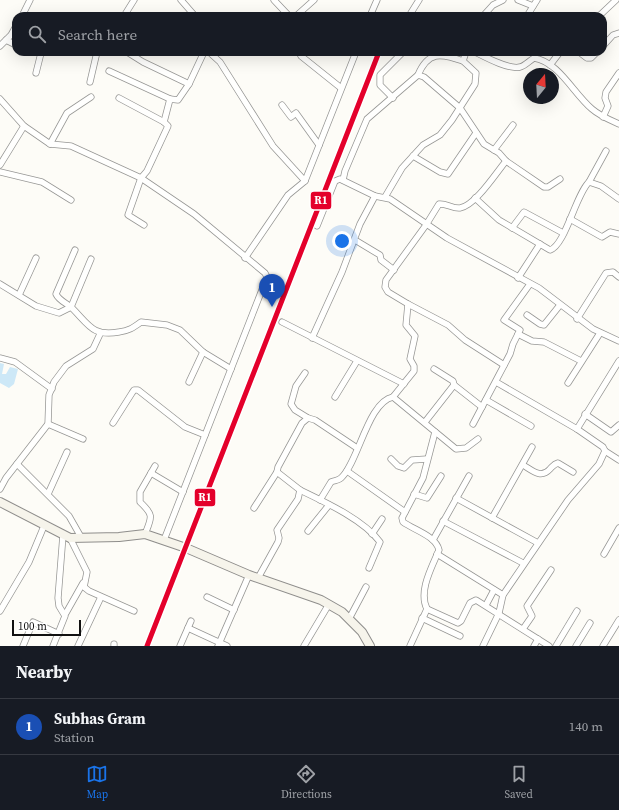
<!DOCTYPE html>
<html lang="en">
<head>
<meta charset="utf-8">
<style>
  :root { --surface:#171b24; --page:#242831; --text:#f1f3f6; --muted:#9ea1a6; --line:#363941; --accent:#1a73e8 }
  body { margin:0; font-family:"Source Serif 4",serif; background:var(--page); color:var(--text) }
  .compass { position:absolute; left:523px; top:68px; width:36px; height:36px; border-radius:50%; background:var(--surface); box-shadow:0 4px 16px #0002; rotate:18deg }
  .scale { position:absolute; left:12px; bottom:10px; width:69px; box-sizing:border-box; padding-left:4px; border:2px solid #111; border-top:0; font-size:11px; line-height:14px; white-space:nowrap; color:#111; -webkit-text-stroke:3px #fff; paint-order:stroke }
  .you { position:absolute; left:342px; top:241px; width:14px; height:14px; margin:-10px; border:3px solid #fff; border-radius:50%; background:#1a73e8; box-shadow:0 0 0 6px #1a73e833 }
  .badge { display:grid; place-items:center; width:26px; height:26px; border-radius:50%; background:var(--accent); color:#fff; font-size:13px; font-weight:700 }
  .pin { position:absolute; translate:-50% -33px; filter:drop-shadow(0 1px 2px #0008) }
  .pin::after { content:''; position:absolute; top:21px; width:14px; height:12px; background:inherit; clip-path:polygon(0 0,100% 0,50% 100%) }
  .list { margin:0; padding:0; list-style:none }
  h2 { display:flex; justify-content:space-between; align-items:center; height:52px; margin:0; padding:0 16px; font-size:17px }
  h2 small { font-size:13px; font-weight:400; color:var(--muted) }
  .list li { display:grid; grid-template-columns:26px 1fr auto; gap:12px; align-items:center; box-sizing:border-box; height:56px; padding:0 16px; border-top:1px solid var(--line) }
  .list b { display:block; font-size:15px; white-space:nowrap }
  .list p { margin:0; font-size:13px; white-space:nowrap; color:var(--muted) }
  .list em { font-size:13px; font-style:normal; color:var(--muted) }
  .icon { flex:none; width:22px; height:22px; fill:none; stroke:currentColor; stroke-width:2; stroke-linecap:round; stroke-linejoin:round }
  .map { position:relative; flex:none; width:619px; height:646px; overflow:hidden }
  .search { position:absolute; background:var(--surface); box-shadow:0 4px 16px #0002; left:12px; right:12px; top:12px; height:44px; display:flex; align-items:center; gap:10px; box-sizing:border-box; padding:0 14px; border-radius:12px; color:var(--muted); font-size:15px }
  .sheet { height:108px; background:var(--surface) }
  nav { display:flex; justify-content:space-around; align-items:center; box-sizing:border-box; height:56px; border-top:1px solid var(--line); background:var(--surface); font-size:11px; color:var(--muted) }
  nav a { display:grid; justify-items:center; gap:2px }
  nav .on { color:var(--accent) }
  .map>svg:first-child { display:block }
</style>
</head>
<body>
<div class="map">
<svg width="619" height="646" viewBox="0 0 619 646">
  <rect width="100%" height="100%" fill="#fdfcf7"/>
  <polygon fill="#cde8f7" points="0,363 4,364 2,374 6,374 10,367 18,369 14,384 9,388 0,383"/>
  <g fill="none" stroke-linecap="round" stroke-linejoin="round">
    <g stroke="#979795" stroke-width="7">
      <g id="street">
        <polyline points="181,0 195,16"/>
        <polyline points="274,0 289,16"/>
        <polyline points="518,0 533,6"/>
        <polyline points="22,16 30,0"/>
        <polyline points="124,16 134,0"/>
        <polyline points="296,16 314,0"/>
        <polyline points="370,16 377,0"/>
        <polyline points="409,16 419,0"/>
        <polyline points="483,16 493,5 503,0"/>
        <polyline points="527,16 537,0"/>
        <polyline points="599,16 616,0"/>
        <polyline points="6,40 16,45"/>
        <polyline points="0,46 11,35 16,26"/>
        <polyline points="603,46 613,35 619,33"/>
        <polyline points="29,52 44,52"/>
        <polyline points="127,52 143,62 189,84"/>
        <polyline points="209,52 220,62 273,146 305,181 356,52"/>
        <polyline points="299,52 301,56 341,88"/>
        <path d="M475 52C485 57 509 70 520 67 525 66 529 61 534 58 559 62 573 93 592 109 600 116 610 120 619 124"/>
        <polyline points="579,52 587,58 591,58 597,52"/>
        <polyline points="550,65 560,52"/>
        <polyline points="109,71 170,99"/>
        <polyline points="36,73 41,53"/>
        <path d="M418 75C428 51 441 53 463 61"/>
        <polyline points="90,82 97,52"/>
        <polyline points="119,98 164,122 168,126 147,171 141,178 128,215 144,225"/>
        <polyline points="393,98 380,85 380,75 403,52"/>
        <polyline points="0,99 24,126 50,144 71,146 141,178 194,214 265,273 267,277 164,540"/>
        <polyline points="282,105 291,117 296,113 319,145"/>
        <polyline points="603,117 608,106 605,98 606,92 619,73"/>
        <polyline points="164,122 170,99 178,100 189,84 204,52"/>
        <polyline points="50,144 67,113 91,97"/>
        <polyline points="494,150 513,125"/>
        <polyline points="413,156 440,172 448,174 476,133"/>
        <polyline points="0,165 24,126"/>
        <polyline points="0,172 42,182 71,200"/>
        <polyline points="343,180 345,171 367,119 418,75 424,77 460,108 484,144 499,153 506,161 544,187 548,187 560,179"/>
        <polyline points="589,182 606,151"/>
        <polyline points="385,197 402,168 423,145 440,135 452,120 475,84 476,73 463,61 466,52"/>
        <path d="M475 198 499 220 550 250C565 246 576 194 589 182L601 186 619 199"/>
        <polyline points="570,219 602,237 610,232 619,234"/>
        <polyline points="317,226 335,181 340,179 375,196 390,199 447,238 539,288 593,329 619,341"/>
        <polyline points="512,228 524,212 563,233"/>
        <polyline points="355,240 380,255 381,260 394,270"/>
        <path d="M75 250 56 294C59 301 67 303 72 308 89 325 93 337 119 332 128 331 133 328 141 322L167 325 180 330 203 352 231 369"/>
        <polyline points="245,258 288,195 305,181"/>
        <polyline points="518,278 540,244"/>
        <polyline points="0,284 36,306 59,313 71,307 91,259"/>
        <polyline points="19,295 36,258"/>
        <polyline points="408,304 448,325 465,340 504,365"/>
        <polyline points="527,315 540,324 544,325 560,305"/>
        <polyline points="577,319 606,273 613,272 619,277"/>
        <polyline points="282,322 404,384"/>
        <polyline points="518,334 532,341 544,342 581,361"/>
        <polyline points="312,338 342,272 360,224 375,196"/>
        <polyline points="0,358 15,362 52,389"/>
        <polyline points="305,373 296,386 291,404 295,410 308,418"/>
        <polyline points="189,382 203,352"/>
        <polyline points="496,382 577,429"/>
        <polyline points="568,383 600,333"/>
        <polyline points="454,385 482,407"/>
        <polyline points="335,397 357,361"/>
        <polyline points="393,397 456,449 466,448 478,439"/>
        <polyline points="486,400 531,426"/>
        <polyline points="585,414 611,432 619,425"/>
        <polyline points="425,422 454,385 453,381 434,369"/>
        <polyline points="113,423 132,393 134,390 138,390 185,427 205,435"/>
        <polyline points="48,424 83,439"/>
        <polyline points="473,424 510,354 513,344 520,330 504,320 530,284"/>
        <path d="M435 432 423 478 402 518 403 522C414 530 436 536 439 550 432 567 418 591 427 609L458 623 461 621 470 603 476 600 549 646"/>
        <polyline points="605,451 619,460"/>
        <polyline points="391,459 398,466 404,468 412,460 427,459"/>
        <polyline points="17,464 69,516 81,537"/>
        <path d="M523 465C533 471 541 479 550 469 553 466 554 464 558 463L573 472"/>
        <polyline points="347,471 405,512"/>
        <polyline points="151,473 183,492"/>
        <polyline points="0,489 6,478 48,424 49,395 54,382 66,366 93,349 100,334"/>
        <path d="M300 490C325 502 364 520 380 542L369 568"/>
        <polyline points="48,494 67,452"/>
        <polyline points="414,494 427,498 441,476"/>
        <polyline points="456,498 538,543"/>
        <path d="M320 500 331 482C335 480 339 481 342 477 359 460 368 402 393 397L414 371V366L410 359 415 336 406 325 408 304 388 292 385 287 386 280 426 225 439 204C446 203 453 209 460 208 475 206 496 173 506 161"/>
        <polyline points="254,508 277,472"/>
        <polyline points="492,518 532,447"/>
        <polyline points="443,521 523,563"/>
        <polyline points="308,531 329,505"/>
        <path d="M145 534C152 517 154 515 140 502V492L155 466"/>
        <polyline points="372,534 382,519"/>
        <polyline points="70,538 87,572 84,587 89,591 134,611"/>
        <polyline points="433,540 469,476"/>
        <polyline points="437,554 503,595"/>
        <polyline points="604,554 619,528"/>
        <polyline points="258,578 278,542 279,538 277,530 298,499 300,490 277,472 278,467 302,423 308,418 315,420 357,448"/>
        <polyline points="207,597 234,610"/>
        <polyline points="486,605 494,590"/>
        <polyline points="0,611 29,562 44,526"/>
        <polyline points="66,613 83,583"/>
        <polyline points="422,618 460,636"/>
        <polyline points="349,619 366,587"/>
        <polyline points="188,628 227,646"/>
        <polyline points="523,629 532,616 527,606 551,570"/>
        <polyline points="23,646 33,622 59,634"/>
        <polyline points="53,646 65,616 59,606 58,598 63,535"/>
        <polyline points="78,646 101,597"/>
        <polyline points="114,646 114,644"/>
        <polyline points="180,646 191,621"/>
        <polyline points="218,646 249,575"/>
        <polyline points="304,646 329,604"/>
        <polyline points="410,646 427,609"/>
        <polyline points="483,646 499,613 503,595 568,500 599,464 605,451 603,447 577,429 619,361"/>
        <polyline points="534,646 538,639"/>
        <polyline points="556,646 577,611"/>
        <polyline points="576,646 590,623"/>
        <polyline points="603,646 619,620"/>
      </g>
    </g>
    <g stroke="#8e8d8b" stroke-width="10">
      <polyline id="secondary" points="0,502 70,538 119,537 145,534 186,548 249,575 321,600 342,612 362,632 370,646"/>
    </g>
    <use href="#street" stroke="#fffffe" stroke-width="5.5"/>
    <use href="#secondary" stroke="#f6f4eb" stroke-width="8"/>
    <g stroke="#fff" stroke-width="8">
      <polyline id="rail-1" points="147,646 379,52"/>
    </g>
    <use href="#rail-1" stroke="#e4002b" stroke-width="5"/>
  </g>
  <g stroke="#fff" stroke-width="1.5">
    <rect x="310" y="191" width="22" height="19" rx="4" fill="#e4002b"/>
    <rect x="194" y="488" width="22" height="19" rx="4" fill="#e4002b"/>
  </g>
  <g font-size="11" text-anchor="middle" font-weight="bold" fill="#fff">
    <text x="321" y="204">R1</text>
    <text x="205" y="501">R1</text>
  </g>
</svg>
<svg class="compass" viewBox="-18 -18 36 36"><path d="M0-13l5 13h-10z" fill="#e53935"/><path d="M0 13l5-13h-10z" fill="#9ea1a6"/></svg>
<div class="scale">100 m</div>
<div class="you"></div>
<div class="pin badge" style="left:272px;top:307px;background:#1a4fb4">1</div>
<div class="search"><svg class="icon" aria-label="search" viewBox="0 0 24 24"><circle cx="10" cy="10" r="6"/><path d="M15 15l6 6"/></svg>Search here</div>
</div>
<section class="sheet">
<h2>Nearby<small></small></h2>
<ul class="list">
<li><span class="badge" style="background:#1a4fb4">1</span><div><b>Subhas Gram</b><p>Station</p></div><em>140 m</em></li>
</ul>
</section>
<nav>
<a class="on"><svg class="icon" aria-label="map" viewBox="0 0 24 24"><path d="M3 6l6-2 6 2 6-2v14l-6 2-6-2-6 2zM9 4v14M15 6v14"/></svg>Map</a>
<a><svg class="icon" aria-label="directions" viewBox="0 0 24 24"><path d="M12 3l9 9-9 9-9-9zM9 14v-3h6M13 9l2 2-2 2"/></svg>Directions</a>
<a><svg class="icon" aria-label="saved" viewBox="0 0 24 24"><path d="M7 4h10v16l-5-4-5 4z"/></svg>Saved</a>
</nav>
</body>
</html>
